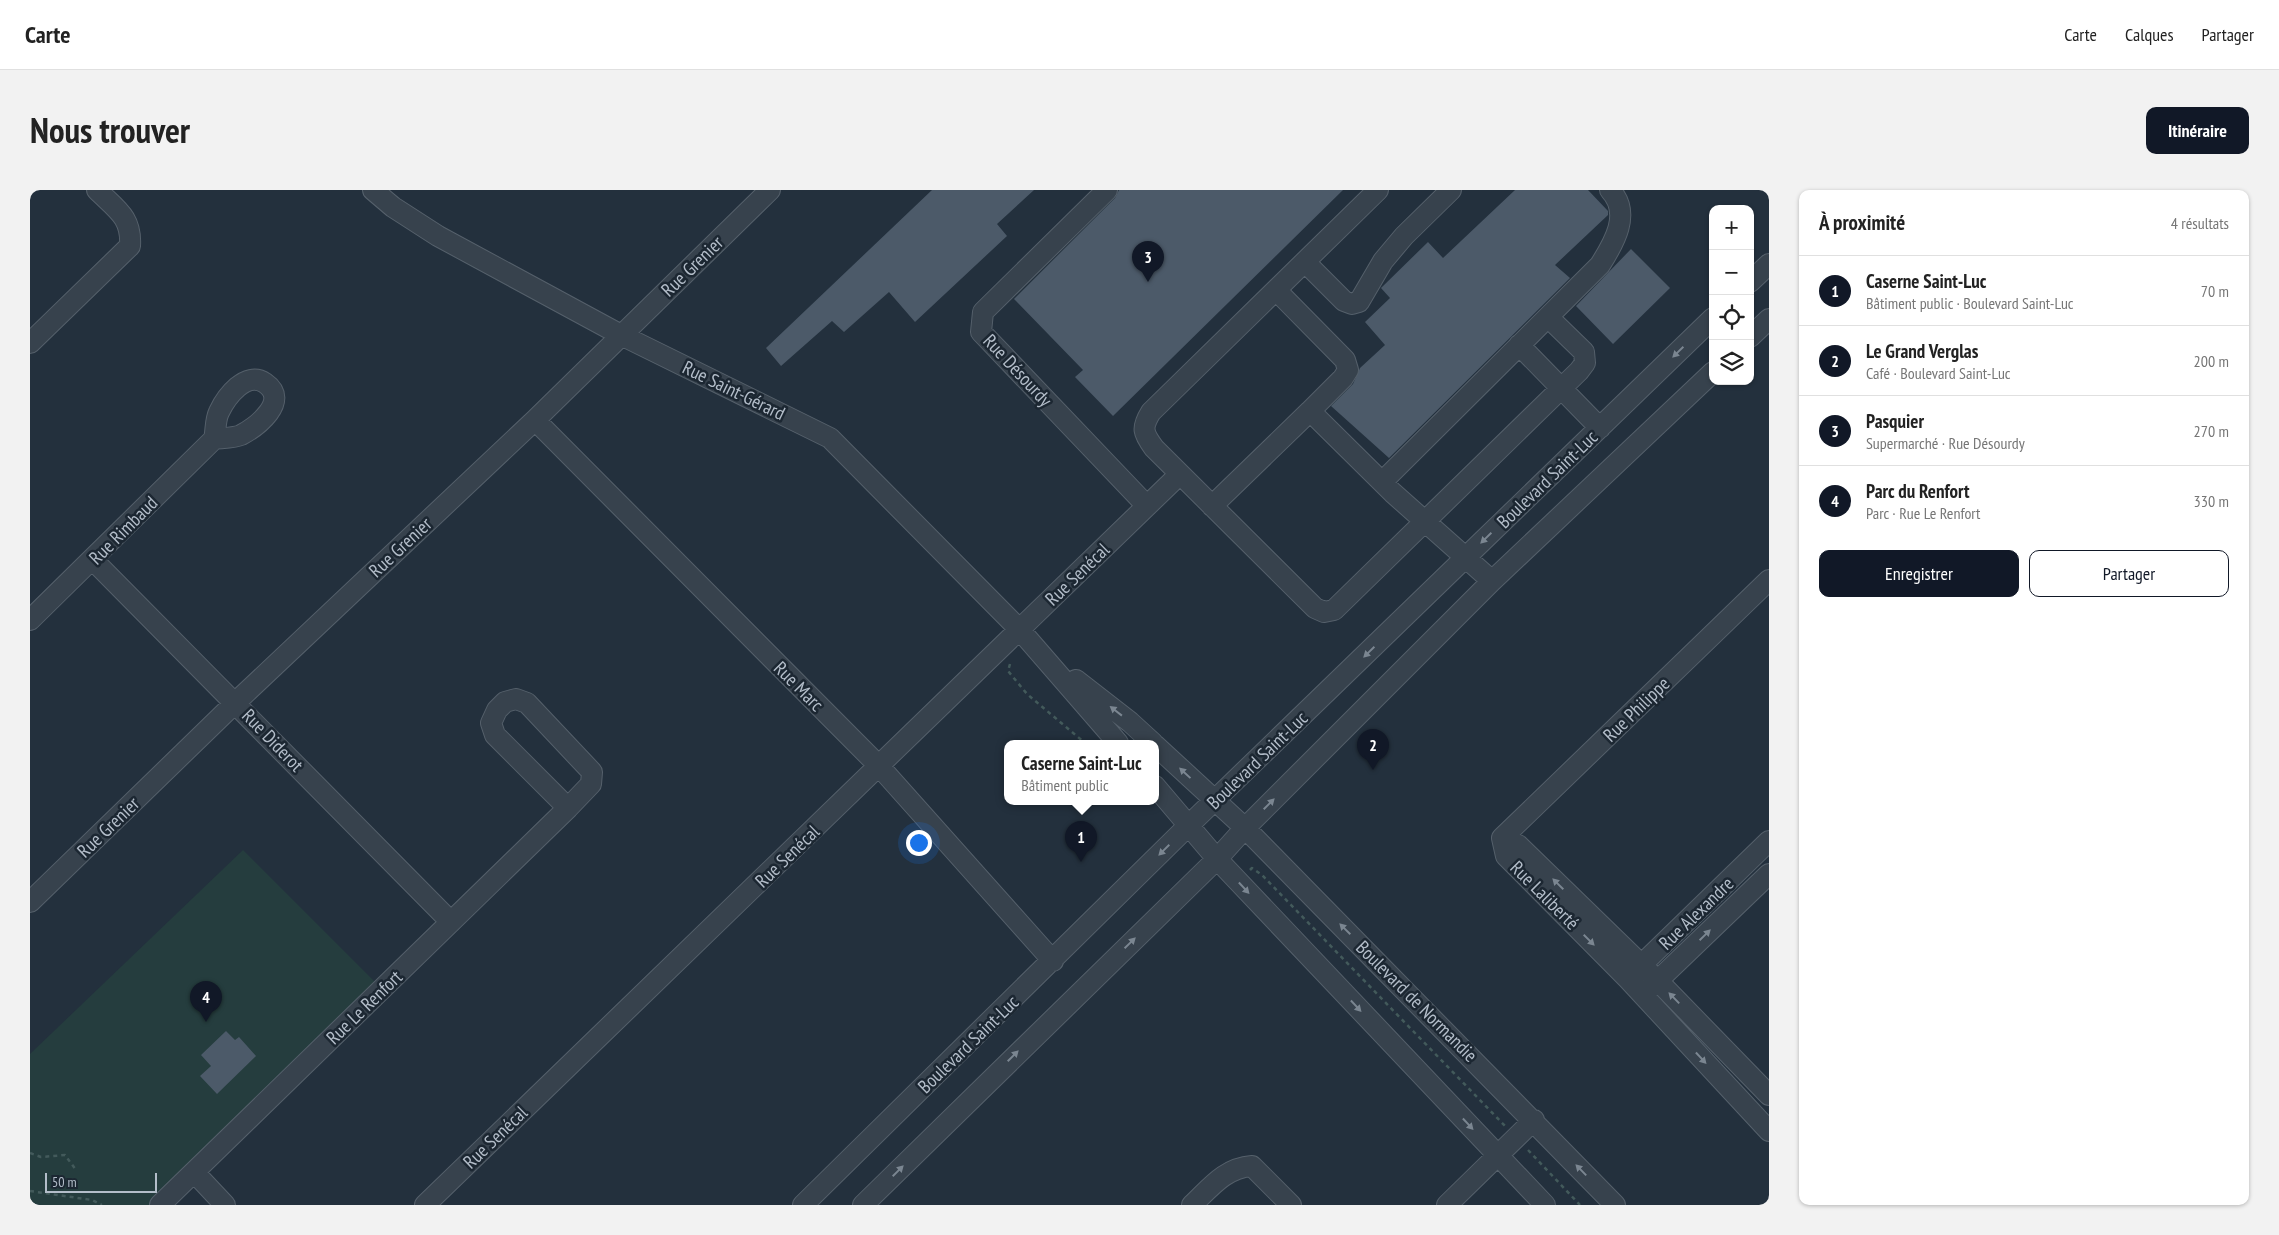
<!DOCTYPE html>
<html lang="fr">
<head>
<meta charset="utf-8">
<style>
	:root { --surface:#fff; --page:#f2f2f2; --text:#222; --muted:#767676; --line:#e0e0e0; --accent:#111827 }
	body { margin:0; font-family:"PT Sans Narrow",sans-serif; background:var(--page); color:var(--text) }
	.controls { position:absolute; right:15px; top:15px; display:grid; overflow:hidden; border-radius:10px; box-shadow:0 1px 4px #0004 }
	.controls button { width:45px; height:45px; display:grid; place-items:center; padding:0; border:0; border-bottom:1px solid var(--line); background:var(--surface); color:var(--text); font:25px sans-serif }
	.scale { position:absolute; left:15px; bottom:12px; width:112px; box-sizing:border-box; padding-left:5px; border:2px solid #b3bdc9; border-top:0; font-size:14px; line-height:18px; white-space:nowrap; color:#b3bdc9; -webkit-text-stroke:4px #1c2732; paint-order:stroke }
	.you { position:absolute; left:888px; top:652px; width:18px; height:18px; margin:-12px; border:4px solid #fff; border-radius:50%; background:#1a73e8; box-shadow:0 0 0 8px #1a73e833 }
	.badge { display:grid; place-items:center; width:32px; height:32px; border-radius:50%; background:var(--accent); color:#fff; font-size:16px; font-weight:700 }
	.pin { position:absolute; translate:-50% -41px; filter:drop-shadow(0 1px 2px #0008) }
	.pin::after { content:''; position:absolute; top:26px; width:18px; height:15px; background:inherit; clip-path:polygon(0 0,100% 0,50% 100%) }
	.popup { position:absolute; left:974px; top:550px; width:155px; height:65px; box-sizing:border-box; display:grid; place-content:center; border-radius:10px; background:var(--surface); filter:drop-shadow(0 1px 4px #0005); font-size:16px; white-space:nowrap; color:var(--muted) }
	.popup b { font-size:19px; color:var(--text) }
	.popup::after { content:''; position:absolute; left:50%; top:100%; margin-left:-10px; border:10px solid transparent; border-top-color:var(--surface) }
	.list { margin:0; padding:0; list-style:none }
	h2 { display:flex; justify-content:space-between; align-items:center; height:65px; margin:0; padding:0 20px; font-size:21px }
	h2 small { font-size:16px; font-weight:400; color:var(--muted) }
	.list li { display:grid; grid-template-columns:32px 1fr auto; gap:15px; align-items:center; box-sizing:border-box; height:70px; padding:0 20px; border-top:1px solid var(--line) }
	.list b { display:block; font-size:19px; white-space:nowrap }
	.list p { margin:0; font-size:16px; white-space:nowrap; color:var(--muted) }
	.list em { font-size:16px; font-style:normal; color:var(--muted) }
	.actions { display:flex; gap:10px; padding:15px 20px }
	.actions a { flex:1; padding:11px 0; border:1px solid var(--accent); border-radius:10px; text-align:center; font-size:18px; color:var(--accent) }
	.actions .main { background:var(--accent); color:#fff }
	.icon { flex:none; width:28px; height:28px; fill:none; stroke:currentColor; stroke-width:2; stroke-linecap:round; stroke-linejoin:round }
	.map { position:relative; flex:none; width:1739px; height:1015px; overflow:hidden; border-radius:10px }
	header { display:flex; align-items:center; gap:30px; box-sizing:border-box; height:70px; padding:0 25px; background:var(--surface); border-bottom:1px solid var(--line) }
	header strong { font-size:24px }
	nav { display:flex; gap:28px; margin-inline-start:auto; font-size:18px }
	.intro { display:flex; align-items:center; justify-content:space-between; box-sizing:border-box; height:120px; padding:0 30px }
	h1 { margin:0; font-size:35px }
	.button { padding:12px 22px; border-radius:10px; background:var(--accent); color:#fff; font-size:18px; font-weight:700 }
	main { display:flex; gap:30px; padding:0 30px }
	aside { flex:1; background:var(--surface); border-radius:10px; box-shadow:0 1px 4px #0004 }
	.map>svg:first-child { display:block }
</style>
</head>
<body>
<header>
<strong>Carte</strong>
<nav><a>Carte</a><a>Calques</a><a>Partager</a></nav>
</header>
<div class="intro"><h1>Nous trouver</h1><a class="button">Itinéraire</a></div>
<main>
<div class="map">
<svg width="1739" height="1015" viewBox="0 0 1739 1015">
	<rect width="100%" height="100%" fill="#23303d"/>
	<path fill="#253d3e" d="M213,660L353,800L126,1015H0V864Z"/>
	<path fill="#4c5a69" d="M902,0H1004L967,34L977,46L885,132L859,102L814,142L802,131L751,176L736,158Z
		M1089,0H1313L1083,226L1045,187L1053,180L984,109L1085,8Z
		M1485,0H1558L1578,21V25L1525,75L1540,88L1359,268L1301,216L1323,194L1330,178L1355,155L1335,132L1360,108L1351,98L1398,52L1413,68Z
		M1601,59L1640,98L1583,154L1546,116Z
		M196,841L205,850L209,847L226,866L187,904L170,886L181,876L171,865Z"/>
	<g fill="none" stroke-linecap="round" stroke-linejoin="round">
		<g stroke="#55606b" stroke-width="22">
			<path id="minor" d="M343,0L363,17L408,46L591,145L800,248L990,440L1088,553
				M1077,0L953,122L951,142L1117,316
				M1348,0L1121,222C1111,238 1113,243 1124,258L1285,418L1294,422L1304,420L1549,181L1555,173L1554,162L1518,127
				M1275,72L1314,111L1322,114L1329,112L1353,71L1374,46L1421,0
				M1720,92L1739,74
				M1246,100L1315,170L1318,180L1313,188L1280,221
				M1720,147L1739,129
				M0,153L100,56C102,27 86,19 67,0
				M1489,155L1570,238
				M505,230L849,576L1023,771
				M1352,292L1570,75C1584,53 1602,23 1580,0
				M1182,316L1280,221L1363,303L1462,391
				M63,370L421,732
				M0,430L184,249C186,241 185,230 189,222C196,207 216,180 235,193C261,211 226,237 211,245C204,248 192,248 184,249
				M1046,490L1100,532L1123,553
				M1125,555L1215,638L1585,1015
				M1125,596L1187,669L1515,1015
				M1472,648L1739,390
				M0,712L206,512L505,230L740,0
				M1601,785L1739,651
				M1618,800L1739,684
				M1739,905L1628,791L1488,655L1472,648L1476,666L1598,789L1739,941
				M164,982L195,1015
				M130,1015L538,618L561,594L562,582L497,513L486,509L475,512L467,520L461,533L465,545L538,618
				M395,1015L1150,284
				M773,1015L1159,635L1683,128
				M833,1015L1187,669L1215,638L1462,391L1683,182
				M1162,1015C1181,997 1195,978 1222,976L1261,1015
				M1417,1015L1504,930"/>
		</g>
		<path stroke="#435a5b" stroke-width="2.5" stroke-dasharray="4 4" stroke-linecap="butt" d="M980,474L978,481L997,504L1055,553
			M1220,680L1222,678L1232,685L1475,936
			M1498,960L1550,1015
			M0,963L11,967L35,965L46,980
			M0,1001L62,1010L72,1015"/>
		<use href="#minor" stroke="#37424d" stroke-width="20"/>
	</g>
	<defs><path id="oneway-solid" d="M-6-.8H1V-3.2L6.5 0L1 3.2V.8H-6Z" transform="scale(1.25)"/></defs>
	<g fill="#7b8691">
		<use href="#oneway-solid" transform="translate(1648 162) rotate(136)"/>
		<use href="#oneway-solid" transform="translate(1456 348) rotate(136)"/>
		<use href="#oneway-solid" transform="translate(1339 462) rotate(136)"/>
		<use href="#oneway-solid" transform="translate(1086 521) rotate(-142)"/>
		<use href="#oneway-solid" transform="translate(1155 583) rotate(-137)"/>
		<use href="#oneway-solid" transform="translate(1239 614) rotate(-45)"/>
		<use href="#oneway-solid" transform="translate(1134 660) rotate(135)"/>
		<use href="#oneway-solid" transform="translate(1528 694) rotate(-135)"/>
		<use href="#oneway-solid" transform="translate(1214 698) rotate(47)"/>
		<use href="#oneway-solid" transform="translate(1315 739) rotate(-135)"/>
		<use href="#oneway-solid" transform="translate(1675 745) rotate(-44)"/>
		<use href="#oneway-solid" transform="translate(1559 750) rotate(45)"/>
		<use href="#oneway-solid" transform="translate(1100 753) rotate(-44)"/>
		<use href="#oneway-solid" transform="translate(1644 808) rotate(-134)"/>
		<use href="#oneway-solid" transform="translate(1326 816) rotate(47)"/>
		<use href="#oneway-solid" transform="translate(983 866) rotate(-45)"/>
		<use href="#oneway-solid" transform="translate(1671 868) rotate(47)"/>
		<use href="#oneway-solid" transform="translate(1438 934) rotate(47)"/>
		<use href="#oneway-solid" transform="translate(1551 980) rotate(-134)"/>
		<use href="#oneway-solid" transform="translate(868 981) rotate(-45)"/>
	</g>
	<g text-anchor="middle" stroke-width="5" stroke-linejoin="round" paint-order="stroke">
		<g font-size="19" fill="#b3bdc9" stroke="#1c2732">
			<text transform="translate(662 76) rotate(-44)" y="7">Rue Grenier</text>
			<text transform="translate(988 180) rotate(47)" y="7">Rue Désourdy</text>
			<text transform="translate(704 200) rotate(26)" y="7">Rue Saint-Gérard</text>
			<text transform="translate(1517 289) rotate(-44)" y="7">Boulevard Saint-Luc</text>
			<text transform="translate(93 340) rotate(-45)" y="7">Rue Rimbaud</text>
			<text transform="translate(370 357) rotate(-43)" y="7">Rue Grenier</text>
			<text transform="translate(1047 384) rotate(-44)" y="7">Rue Senécal</text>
			<text transform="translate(769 496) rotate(45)" y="7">Rue Marc</text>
			<text transform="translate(1606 519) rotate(-44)" y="7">Rue Philippe</text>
			<text transform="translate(243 550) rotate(46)" y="7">Rue Diderot</text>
			<text transform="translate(1227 570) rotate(-44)" y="7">Boulevard Saint-Luc</text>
			<text transform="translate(78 637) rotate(-44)" y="7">Rue Grenier</text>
			<text transform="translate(757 666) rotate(-44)" y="7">Rue Senécal</text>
			<text transform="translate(1515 705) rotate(45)" y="7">Rue Laliberté</text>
			<text transform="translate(1666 723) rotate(-44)" y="7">Rue Alexandre</text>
			<text transform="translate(1387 811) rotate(45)" y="7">Boulevard de Normandie</text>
			<text transform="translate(334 817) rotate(-44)" y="7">Rue Le Renfort</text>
			<text transform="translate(938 854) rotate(-44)" y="7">Boulevard Saint-Luc</text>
			<text transform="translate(465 947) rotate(-44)" y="7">Rue Senécal</text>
		</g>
	</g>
</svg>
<div class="controls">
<button>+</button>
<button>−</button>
<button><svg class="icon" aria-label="locate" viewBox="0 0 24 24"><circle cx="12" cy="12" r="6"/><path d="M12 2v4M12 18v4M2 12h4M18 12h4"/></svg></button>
<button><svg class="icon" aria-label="layers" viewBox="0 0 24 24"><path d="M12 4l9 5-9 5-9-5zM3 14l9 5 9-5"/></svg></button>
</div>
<div class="scale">50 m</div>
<div class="you"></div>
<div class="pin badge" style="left:1051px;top:672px">1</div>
<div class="popup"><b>Caserne Saint-Luc</b>Bâtiment public</div>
<div class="pin badge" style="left:1343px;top:580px">2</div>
<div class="pin badge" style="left:1118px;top:92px">3</div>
<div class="pin badge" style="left:176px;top:832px">4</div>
</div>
<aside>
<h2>À proximité<small>4 résultats</small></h2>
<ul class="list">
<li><span class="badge">1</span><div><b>Caserne Saint-Luc</b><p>Bâtiment public · Boulevard Saint-Luc</p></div><em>70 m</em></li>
<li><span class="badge">2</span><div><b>Le Grand Verglas</b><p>Café · Boulevard Saint-Luc</p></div><em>200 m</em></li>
<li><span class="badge">3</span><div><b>Pasquier</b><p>Supermarché · Rue Désourdy</p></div><em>270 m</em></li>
<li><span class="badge">4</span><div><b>Parc du Renfort</b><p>Parc · Rue Le Renfort</p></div><em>330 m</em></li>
</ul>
<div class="actions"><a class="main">Enregistrer</a><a>Partager</a></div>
</aside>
</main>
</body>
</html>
